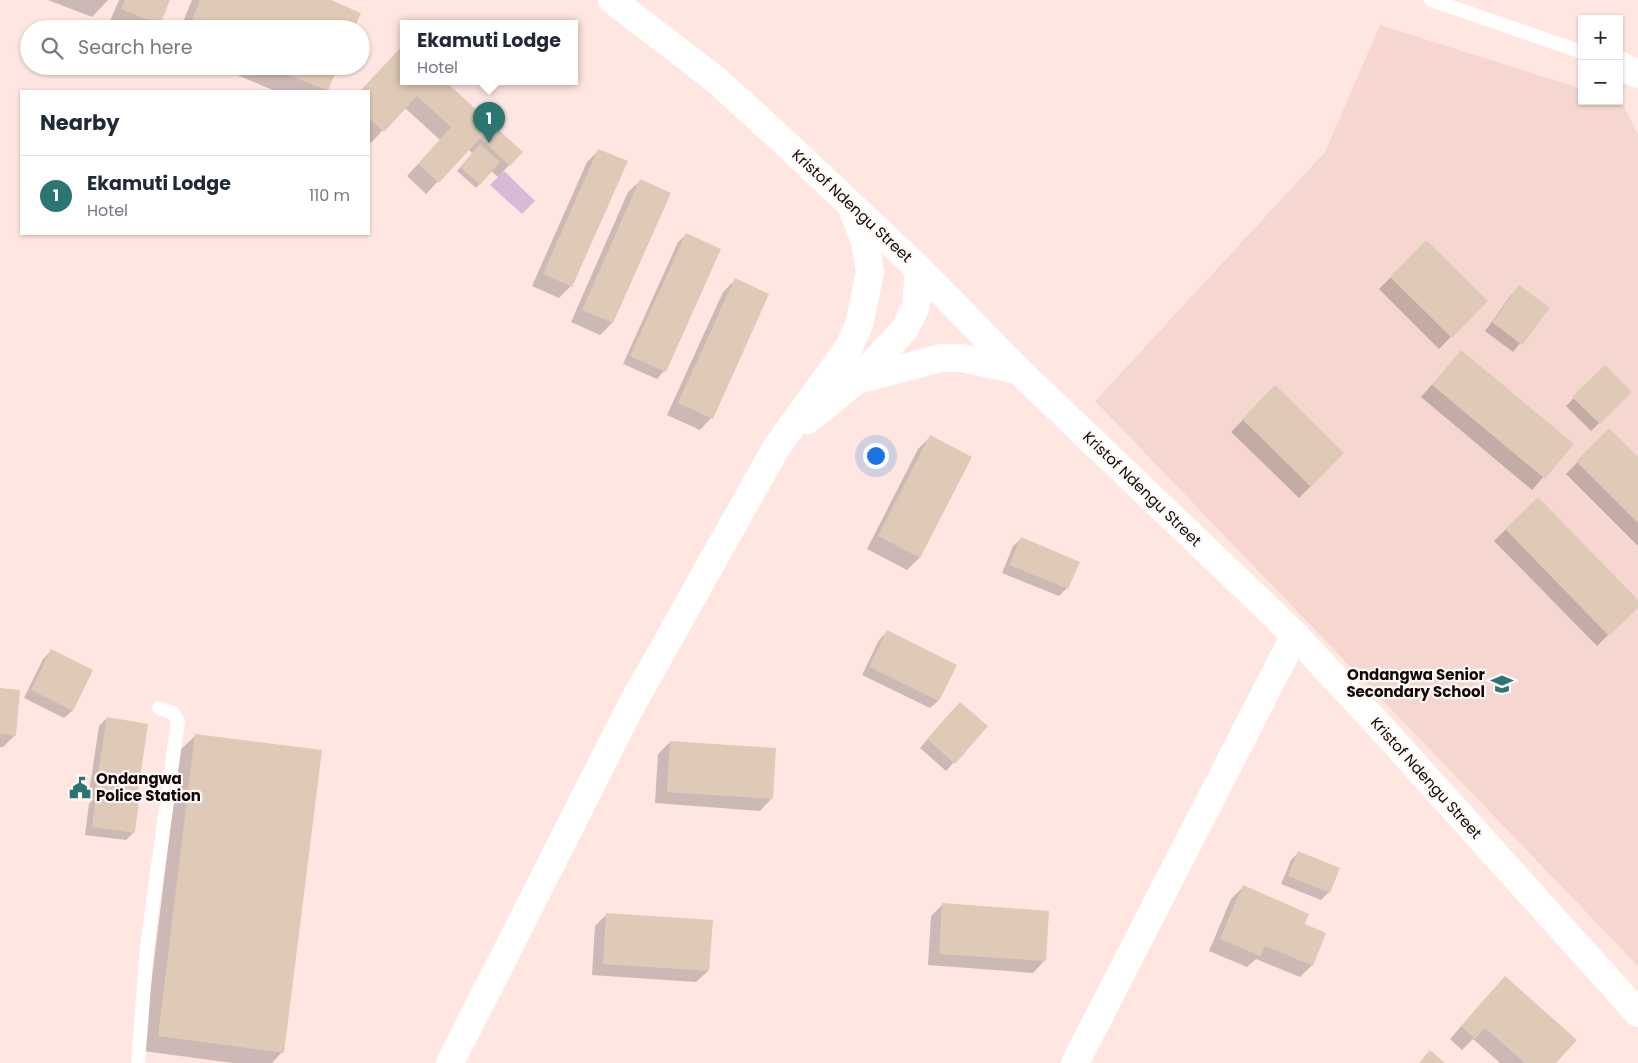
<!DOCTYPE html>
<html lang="en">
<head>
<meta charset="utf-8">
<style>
	:root { --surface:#fff; --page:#f2f2f3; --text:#1f2937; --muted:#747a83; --line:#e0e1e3; --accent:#2b7573 }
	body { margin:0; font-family:Poppins,sans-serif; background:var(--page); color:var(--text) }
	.controls { position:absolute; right:15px; top:15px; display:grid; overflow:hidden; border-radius:0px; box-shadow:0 1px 4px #0004 }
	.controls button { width:45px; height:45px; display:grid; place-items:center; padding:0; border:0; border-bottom:1px solid var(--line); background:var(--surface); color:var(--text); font:25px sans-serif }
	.you { position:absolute; left:875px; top:455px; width:18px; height:18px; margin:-12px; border:4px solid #fff; border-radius:50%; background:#1a73e8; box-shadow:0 0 0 8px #1a73e833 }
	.badge { display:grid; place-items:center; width:32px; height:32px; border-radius:50%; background:var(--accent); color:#fff; font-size:16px; font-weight:700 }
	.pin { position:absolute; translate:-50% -41px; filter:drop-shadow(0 1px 2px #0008) }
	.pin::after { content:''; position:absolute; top:26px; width:18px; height:15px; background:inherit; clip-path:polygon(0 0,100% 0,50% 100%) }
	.popup { position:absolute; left:400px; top:20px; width:178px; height:65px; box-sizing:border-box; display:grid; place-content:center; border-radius:0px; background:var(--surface); filter:drop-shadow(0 1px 4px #0005); font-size:16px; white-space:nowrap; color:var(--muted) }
	.popup b { font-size:19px; color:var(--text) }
	.popup::after { content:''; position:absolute; left:50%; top:100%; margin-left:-10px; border:10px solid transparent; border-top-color:var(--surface) }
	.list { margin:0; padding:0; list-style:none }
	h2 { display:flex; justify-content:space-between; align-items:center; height:65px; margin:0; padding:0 20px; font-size:21px }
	h2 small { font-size:16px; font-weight:400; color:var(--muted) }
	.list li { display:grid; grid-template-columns:32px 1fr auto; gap:15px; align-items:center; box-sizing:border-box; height:80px; padding:0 20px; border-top:1px solid var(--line) }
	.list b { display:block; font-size:19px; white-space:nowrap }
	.list p { margin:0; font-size:16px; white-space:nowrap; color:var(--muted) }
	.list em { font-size:16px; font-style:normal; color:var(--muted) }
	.icon { flex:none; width:28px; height:28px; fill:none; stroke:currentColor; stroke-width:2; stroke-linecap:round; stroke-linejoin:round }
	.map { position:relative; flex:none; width:1638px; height:1063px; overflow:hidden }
	.search { position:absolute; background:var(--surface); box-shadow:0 1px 4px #0004; left:20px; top:20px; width:350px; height:55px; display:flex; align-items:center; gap:12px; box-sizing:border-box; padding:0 18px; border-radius:28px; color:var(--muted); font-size:19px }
	.panel { position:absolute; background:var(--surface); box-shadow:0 1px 4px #0004; left:20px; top:90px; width:350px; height:145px; border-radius:0px }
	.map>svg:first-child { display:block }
</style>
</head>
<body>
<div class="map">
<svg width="1638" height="1063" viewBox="0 0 1638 1063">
	<rect width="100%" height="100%" fill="#ffe6e1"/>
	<path fill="#f5d7d0" d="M1380,25L1582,89V101H1621L1638,134V966L1095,401L1325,152Z"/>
	<path fill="#d9b9d8" d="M504,171L535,201L522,214L490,185Z"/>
	<path fill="#0003" d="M48,0H108L92,17Z
		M119,0H169L159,24L154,29H130L110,21Z
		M192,0H328L352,29H180Z
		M404,45V82H444L521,152L498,177L491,171L476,188L457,171L473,154L468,149L426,194L407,176L440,140L404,107L371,143L369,141V91H361Z
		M216,66H337L326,91H275Z
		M599,150L571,286L559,298L532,286L587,162Z
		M640,181L669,193L612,323L600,335L571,322L628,192Z
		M686,235L664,371L657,379L623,364L678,242Z
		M1426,242L1486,301L1439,349L1379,289Z
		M735,280L711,418L700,430L667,415L723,292Z
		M1519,287L1548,308L1513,352L1485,331L1511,295Z
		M1461,352L1572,444L1532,490L1421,397Z
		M1605,367L1630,392L1591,431L1566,406Z
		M1275,387L1343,453L1299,498L1231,432Z
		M1609,430L1638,459V546L1566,474Z
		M930,437L970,458L919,558L907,570L867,549L918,449Z
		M1537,499L1638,602V606L1597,646L1494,541Z
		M1021,539L1067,588L1059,596L1002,573L1013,546Z
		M887,632L955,665L938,701L930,708L862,675L879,640Z
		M51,651L92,671L72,711L64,718L24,698L43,659Z
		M0,690L15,735L3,747H0Z
		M952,711L986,726L946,771L920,748Z
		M107,718L136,797L132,801L134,832L126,840L85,835L89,804L93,799H88L99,726Z
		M196,735L282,1052L272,1063H233L143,1051L180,750Z
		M670,742L771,799L760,811L655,803L658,754Z
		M1299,852L1329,892L1321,900L1281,884L1291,860Z
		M1243,887L1312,965L1300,977L1256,959L1247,967L1209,951L1231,899Z
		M943,904L1044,961L1033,973L928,965L931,916Z
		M607,914L708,971L696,982L592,975L595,926Z
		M1493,990L1554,1063H1500L1473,1039L1462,1050L1450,1039Z"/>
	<path fill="#dfcab7" d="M125,0H170L160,25L121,9Z
		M200,0H331L361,13L354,29H188Z
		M404,44V82H446L523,152L510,166L480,138L439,183L418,164L451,127L417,96L384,132L369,118V91H360Z
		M267,66H338L328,91Z
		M480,144L500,162L480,185L460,167Z
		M598,149L628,161L572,287L543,274Z
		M640,179L671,193L613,323L582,310Z
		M686,233L721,249L666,372L630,356Z
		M1426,240L1488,301L1452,338L1390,277Z
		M735,278L769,294L713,419L678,403Z
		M1519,285L1550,308L1522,345L1492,322Z
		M1461,350L1574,444L1545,479L1432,385Z
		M1605,365L1632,392L1600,424L1572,397Z
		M1275,385L1344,453L1311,487L1242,419Z
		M1609,428L1638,457V523L1576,461Z
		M930,435L972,457L920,558L878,536Z
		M1538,497L1638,600V608L1609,636L1505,529Z
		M1021,537L1080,562L1068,589L1009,565Z
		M887,630L957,665L939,701L869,667Z
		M51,649L93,670L73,711L31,690Z
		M0,688L20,690L16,736L0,734Z
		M960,702L988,726L955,764L927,739Z
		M107,717L148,724L137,798L95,791Z
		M195,734L322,750L284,1053L158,1036Z
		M670,741L776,748L773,799L667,792Z
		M96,795L139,800L135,833L92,827Z
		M1298,851L1340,868L1330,893L1288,876Z
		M1243,885L1309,914L1305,924L1326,933L1313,966L1265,946L1260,956L1220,939Z
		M942,903L1049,911L1046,961L939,954Z
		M606,913L713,920L709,971L603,964Z
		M1505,976L1577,1040L1556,1063H1525L1485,1028L1475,1039L1461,1026Z
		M1430,1050L1445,1063H1419Z"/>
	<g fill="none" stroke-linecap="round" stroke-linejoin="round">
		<path stroke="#fff" stroke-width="14" d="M1431,0L1582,52
			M138,1063L147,946L178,721L173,713L159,708"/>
		<path stroke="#fff" stroke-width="28" d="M612,0L715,79L780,138L919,269L1018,370L1295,635L1385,732L1638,1013
			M1619,65L1638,74
			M857,380L941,358H962L1018,370
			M808,420L857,380L905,329L916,306L919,269
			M450,1063L630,708L776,448L849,347L859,325L870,272L865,241L853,211
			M1075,1063L1295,635"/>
	</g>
	<defs>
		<g id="school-bare" transform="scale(1.725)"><path d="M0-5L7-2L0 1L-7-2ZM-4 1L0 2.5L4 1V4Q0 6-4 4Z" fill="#2b7573" stroke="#fef8f7" stroke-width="2.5" paint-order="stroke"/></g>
		<g id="civic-bare" transform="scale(1.725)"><path d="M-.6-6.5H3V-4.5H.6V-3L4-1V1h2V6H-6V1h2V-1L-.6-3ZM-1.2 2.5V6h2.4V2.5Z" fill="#2b7573" stroke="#fef8f7" stroke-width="2.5" paint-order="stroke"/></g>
	</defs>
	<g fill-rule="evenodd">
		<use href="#school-bare" x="1502" y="684"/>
		<use href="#civic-bare" x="80" y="788"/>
	</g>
	<g text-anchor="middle" stroke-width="4.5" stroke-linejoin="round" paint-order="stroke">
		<g font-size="15" fill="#130a08" stroke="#fef8f7">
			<text transform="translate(852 206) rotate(43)" y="5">Kristof Ndengu Street</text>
			<text transform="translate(1142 489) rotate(44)" y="5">Kristof Ndengu Street</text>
			<text transform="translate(1426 778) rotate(48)" y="5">Kristof Ndengu Street</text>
		</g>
		<g font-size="15" font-weight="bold" fill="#130a08" stroke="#fef8f7" text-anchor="end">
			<text x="1485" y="680">Ondangwa Senior<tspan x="1485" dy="17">Secondary School</tspan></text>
			<text x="96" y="784" text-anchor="start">Ondangwa<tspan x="96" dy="17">Police Station</tspan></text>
		</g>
	</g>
</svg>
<div class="controls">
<button>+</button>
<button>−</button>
</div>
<div class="you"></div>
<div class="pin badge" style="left:489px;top:143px">1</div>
<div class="popup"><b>Ekamuti Lodge</b>Hotel</div>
<div class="search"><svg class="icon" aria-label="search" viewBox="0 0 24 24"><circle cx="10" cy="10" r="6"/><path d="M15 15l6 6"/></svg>Search here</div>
<section class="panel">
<h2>Nearby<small></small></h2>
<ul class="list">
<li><span class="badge">1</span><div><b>Ekamuti Lodge</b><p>Hotel</p></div><em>110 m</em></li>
</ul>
</section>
</div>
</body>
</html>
